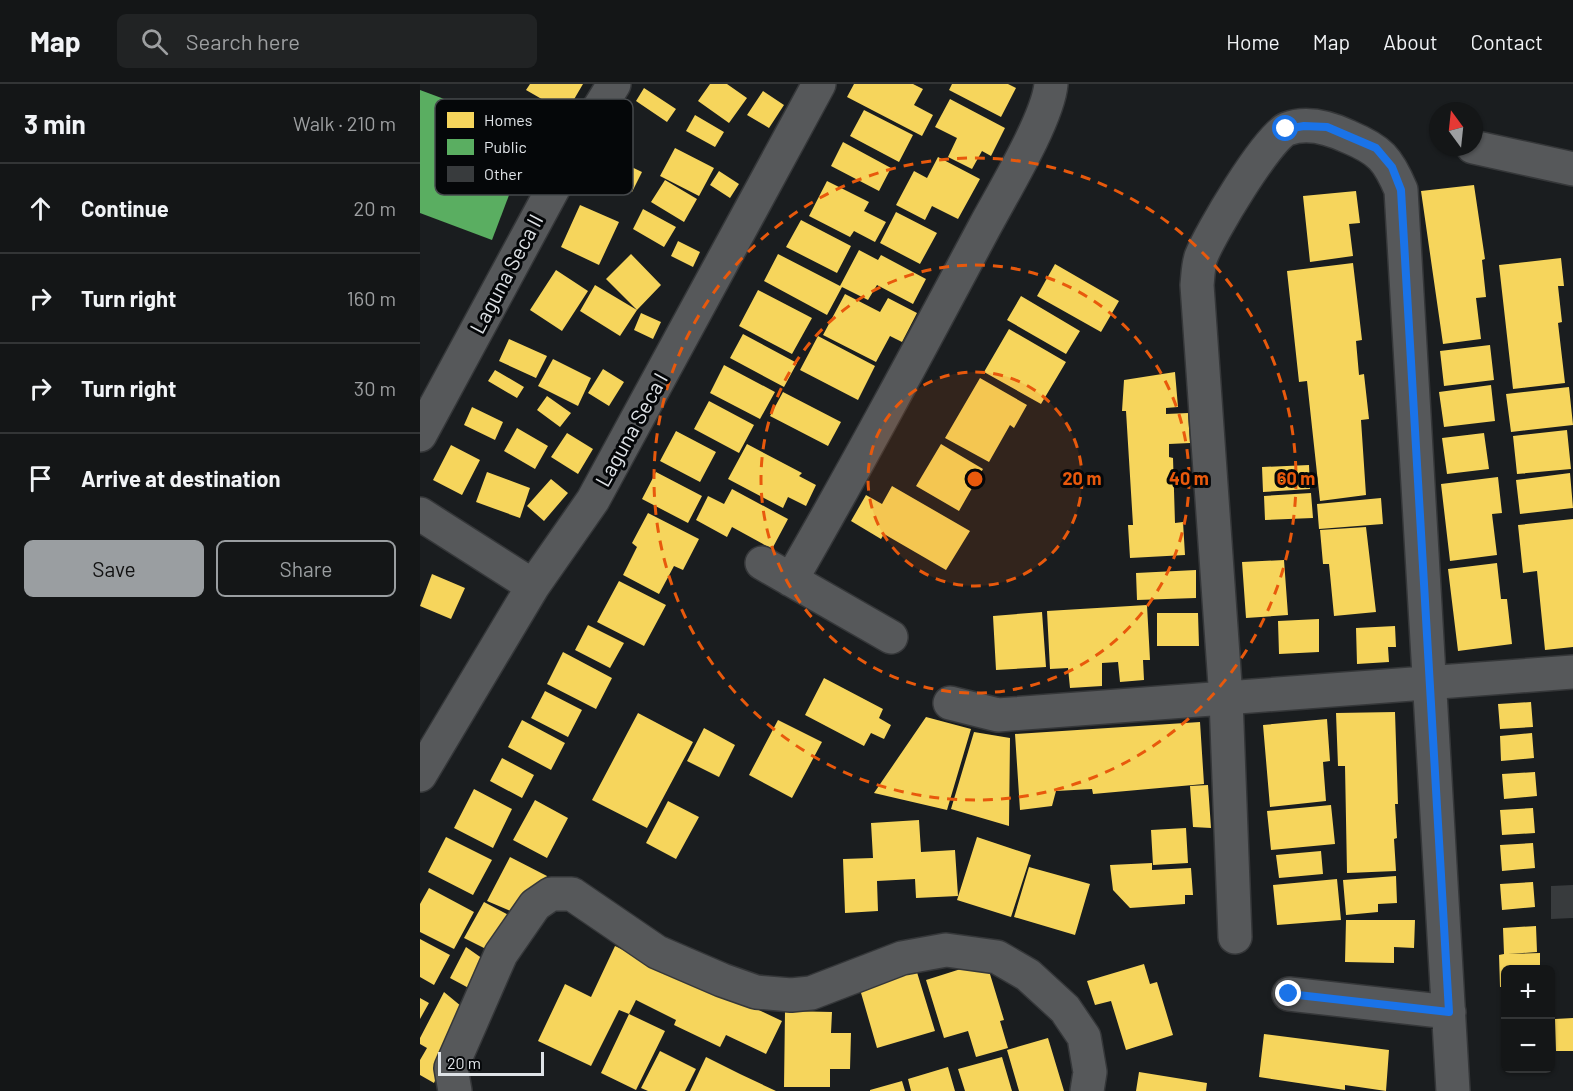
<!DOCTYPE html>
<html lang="en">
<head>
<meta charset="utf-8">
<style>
	:root { --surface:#141617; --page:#212324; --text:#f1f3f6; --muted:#9d9fa1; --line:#333536; --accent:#9a9ea1 }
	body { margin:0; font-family:Barlow,sans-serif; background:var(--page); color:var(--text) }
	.controls { position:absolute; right:18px; bottom:18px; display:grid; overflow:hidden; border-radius:9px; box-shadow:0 2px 4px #0004 }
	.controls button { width:54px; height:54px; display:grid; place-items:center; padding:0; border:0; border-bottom:2px solid var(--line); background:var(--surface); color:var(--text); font:30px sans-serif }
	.compass { position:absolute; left:1009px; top:18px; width:54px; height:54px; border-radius:50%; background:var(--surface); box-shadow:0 2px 4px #0004; rotate:345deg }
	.scale { position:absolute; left:18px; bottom:15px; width:106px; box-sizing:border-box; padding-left:6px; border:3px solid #dfe3e7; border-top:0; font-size:16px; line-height:21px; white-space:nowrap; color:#dfe3e7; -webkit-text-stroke:4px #050709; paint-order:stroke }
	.stop { position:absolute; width:18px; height:18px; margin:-14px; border:4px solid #1a73e8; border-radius:50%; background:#fff }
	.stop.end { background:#1a73e8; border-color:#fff; box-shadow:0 2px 6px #0008 }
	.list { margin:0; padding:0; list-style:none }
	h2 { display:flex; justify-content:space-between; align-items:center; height:78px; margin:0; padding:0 24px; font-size:26px }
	h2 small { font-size:20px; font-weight:400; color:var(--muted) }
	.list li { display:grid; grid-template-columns:39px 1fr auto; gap:18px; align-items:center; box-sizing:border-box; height:90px; padding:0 24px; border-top:2px solid var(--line) }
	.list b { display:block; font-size:22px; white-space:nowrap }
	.list em { font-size:20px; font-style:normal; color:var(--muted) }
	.actions { display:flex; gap:12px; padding:18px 24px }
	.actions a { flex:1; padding:14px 0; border:2px solid var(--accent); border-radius:9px; text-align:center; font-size:21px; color:var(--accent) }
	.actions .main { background:var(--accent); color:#111 }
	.icon { flex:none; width:33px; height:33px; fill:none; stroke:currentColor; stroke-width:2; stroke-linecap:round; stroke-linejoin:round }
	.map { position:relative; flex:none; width:1153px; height:1007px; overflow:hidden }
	header { display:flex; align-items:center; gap:36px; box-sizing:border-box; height:84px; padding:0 30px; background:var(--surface); border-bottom:2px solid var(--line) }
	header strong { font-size:28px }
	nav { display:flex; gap:33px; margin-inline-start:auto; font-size:21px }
	.search { width:420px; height:54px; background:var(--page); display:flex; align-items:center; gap:15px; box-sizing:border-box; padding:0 21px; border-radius:9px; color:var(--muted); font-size:22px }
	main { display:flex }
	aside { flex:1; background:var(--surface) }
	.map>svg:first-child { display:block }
</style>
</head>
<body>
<header>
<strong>Map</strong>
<div class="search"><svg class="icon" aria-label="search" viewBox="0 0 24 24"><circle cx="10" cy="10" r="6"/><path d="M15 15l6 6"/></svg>Search here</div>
<nav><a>Home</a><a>Map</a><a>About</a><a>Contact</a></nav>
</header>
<main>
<aside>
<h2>3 min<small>Walk · 210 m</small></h2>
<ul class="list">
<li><svg class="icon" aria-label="ahead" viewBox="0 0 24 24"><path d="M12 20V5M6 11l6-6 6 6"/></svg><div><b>Continue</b></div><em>20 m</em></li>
<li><svg class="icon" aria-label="right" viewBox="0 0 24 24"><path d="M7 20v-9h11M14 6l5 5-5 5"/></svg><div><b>Turn right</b></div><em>160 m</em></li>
<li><svg class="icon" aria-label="right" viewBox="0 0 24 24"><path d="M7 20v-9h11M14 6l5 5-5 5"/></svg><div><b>Turn right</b></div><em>30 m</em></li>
<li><svg class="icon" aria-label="arrive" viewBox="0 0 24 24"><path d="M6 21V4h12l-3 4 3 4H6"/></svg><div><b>Arrive at destination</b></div></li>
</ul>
<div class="actions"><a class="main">Save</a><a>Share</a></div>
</aside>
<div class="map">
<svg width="1153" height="1007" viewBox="0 0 1153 1007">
	<rect width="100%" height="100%" fill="#1a1d1f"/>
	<path fill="#f6d55c" d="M110,0H163L146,29L106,6Z
		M290,0H307L327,14L309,39L278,17Z
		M434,0H493L503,5L494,21L513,31L502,52L427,13Z
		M532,0H588L596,4L581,33L529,6Z
		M224,4L256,25L247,38L216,17Z
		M343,7L364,21L349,44L327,31Z
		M530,15L585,44L571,72L562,67L552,85L528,73L537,54L515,43Z
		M444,26L493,51L479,78L430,52Z
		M275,31L304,48L295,63L266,47Z
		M423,58L471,84L459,107L411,82Z
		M255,64L294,84L279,112L240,92Z
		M518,73L560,95L538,135L512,122L505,136L476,121L494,87L507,94Z
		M197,76L222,88L212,108L187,97Z
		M299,87L319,100L310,114L290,101Z
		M245,96L277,115L264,138L231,118Z
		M407,97L449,118L444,127L466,138L455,158L434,147L430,153L389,132Z
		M1054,101L1065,175L1062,176L1066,213L1056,214L1061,255L1023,260L1001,107Z
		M936,107L940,139L929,140L933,172L890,178L883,112Z
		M160,121L199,138L179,181L141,163Z
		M223,125L256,143L244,163L213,145Z
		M476,128L517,149L500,180L460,159Z
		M381,136L431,162L417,189L366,163Z
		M258,157L280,168L273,183L251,172Z
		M439,166L458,176L461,171L506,195L493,220L457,201L448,216L420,202Z
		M211,170L241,201L217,226L200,252L160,227L175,201L217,226L186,195Z
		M358,170L422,203L407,231L344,197Z
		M1141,174L1144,202H1138L1142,238L1138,239L1145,299L1093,305L1079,181Z
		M933,179L942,256L936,257L939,291L944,290L949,335L941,336L946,411L900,417L887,297L879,298L867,187Z
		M635,180L699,217L681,248L617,212Z
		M136,186L168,207L142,247L110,226Z
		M338,206L392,234L372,270L319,242Z
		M425,210L460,228L468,214L497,229L482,258L470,252L456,278L403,251Z
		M601,212L660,247L646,270L587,236Z
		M221,229L241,238L233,255L214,246Z
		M589,245L646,278L621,320L564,288Z
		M323,250L377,279L364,303L310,274Z
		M398,252L455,282L438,316L380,286Z
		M89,255L127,272L116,294L79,277Z
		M1070,261L1074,296L1024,302L1020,267Z
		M133,275L171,294L158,322L118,302Z
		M304,281L355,308L340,335L290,309Z
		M183,285L204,298L189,322L168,309Z
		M75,286L104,303L97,314L68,297Z
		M755,288L758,323L746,324V330L768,329L770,359L749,360V373L753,374L755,439L763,438L765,471L710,474L708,441H713L706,327H702L704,296Z
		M560,294L607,321L594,344L590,341L569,378L525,354Z
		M1071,301L1075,337L1024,343L1019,308Z
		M1149,303L1153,341L1091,348L1086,310Z
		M363,308L421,338L408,362L350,332Z
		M127,312L151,329L140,343L117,326Z
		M289,317L334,341L319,369L274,345Z
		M52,323L83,338L75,356L44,341Z
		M97,344L128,362L115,385L84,367Z
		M1147,346L1151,385L1097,390L1093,352Z
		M256,347L296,368L280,398L240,377Z
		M147,349L173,365L158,390L131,373Z
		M1064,349L1069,385L1027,390L1022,354Z
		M327,360L382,389L379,392L396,401L386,422L368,413L363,424L308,395Z
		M521,360L563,385L539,427L496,402Z
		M31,361L60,376L42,411L13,396Z
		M889,381L890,405L843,408L842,383Z
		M67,388L110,404L100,434L56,418Z
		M236,388L282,412L268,439L222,415Z
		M1150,389L1153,424L1100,430L1096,396Z
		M1078,393L1082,429L1072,430L1077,471L1030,477L1021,400Z
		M131,395L148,409L124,437L107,422Z
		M472,402L550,447L526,486L464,450L461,455L431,437L446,411L462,420Z
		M312,405L368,435L352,465L312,443L307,453L276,436L288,412L304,420Z
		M891,409L893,434L845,436L844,412Z
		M961,414L963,440L899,445L897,420Z
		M228,429L279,455L263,486L254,482L239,510L203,491L217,463L212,459Z
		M1153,435V563L1125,566L1117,487L1103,489L1098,441Z
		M946,443L956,528L914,532L909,480H903L900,446Z
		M864,476L868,531L826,534L822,478Z
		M1077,479L1081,515H1087L1092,560L1038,567L1028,485Z
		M776,486V514L717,516L716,489Z
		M12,490L45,504L31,535L0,522Z
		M199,497L246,521L224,562L177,538Z
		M727,521L730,576H723L724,596L700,598L698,578L682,579V602L650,604L648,584L630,585L627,527Z
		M622,528L626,583L576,586L573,532Z
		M737,529H778L779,562H737Z
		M899,535V568L859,570L858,537Z
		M168,541L204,559L190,584L155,566Z
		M975,542L976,563H968L969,578L937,580L936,544Z
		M143,568L192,594L176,625L127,600Z
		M404,594L463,625L459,634L471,641L464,655L451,649L444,662L385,631Z
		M125,607L162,626L148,653L111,634Z
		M1111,618L1113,643L1080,645L1078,620Z
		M975,628L978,720H975L977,754L974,755L976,787L927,789L925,682H918L916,629Z
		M218,629L273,658L227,744L172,716Z
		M506,633L551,645L527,726L454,709Z
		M907,635L910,677L903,678L906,717L850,723L843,641Z
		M102,636L145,659L131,686L88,663Z
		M358,636L402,658L372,714L329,691Z
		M780,638L784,700L673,710L672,705L636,707L632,722L600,726L595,650Z
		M284,644L315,661L299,693L267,677Z
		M554,648L590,654L589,742L531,725Z
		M1112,649L1114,674L1081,677L1080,652Z
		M82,674L114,691L102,714L70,697Z
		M1115,688L1117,712L1084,715L1082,690Z
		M788,701L791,744L773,743L770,702Z
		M54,705L92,725L73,764L34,744Z
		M115,716L148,734L127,774L93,756Z
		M248,717L279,733L256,775L226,759Z
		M911,721L915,760L851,766L847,727Z
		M1113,724L1115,749L1082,751L1080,726Z
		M499,736L501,768L535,766L538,812L496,814L495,795L457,797L458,827L425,829L423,775L453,774L451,739Z
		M766,744L768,779L733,781L731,746Z
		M26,753L72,776L53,811L8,788Z
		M557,753L611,771L591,833L537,816Z
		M1113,759L1115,784L1082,787L1080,761Z
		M901,767L903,790L859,794L856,771Z
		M90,773L127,792L102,832L67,817Z
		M732,779V786L771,784L773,811H765V820L710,824L693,806L690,781Z
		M609,783L670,800L655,851L594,833Z
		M976,792L977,819L958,820V828L926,831L923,796Z
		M917,795L921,836L857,841L853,801Z
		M1113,798L1115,823L1082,826L1080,800Z
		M9,804L54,828L34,865L0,848V820Z
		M64,818L100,837L76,870L44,854Z
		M926,836H995L994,864L974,863V879L925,878Z
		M1116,842L1117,868L1088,870L1120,869V885H1086V903H1080L1079,871L1084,870L1083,844Z
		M0,855L30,871L14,901L0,893Z
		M195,862L232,880L234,876L362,937L346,970L306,951L300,963L254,941L256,936L216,916L209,930L199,926L171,982L118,957L145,900L171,913Z
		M46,863L73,882L58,909L30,894Z
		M566,877L584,936L580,937L588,964L556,973L548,947L524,954L506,896Z
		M724,880L730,900L737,898L753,951L706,966L691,917L675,921L667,897Z
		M496,885L515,947L457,964L439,902Z
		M1081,907H1086V940H1081Z
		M24,908L47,927L14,999L0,991V976L7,964L0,960V954Z
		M0,914L9,919L0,935Z
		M365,927L412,928L411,949H431L430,985H410V1003H364Z
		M209,930L245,947L216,1006L181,989Z
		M1153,934V967H1136L1135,935Z
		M844,950L969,966L966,1007L925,1001V1006L839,993Z
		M628,954L644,1007H599L587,966Z
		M240,967L276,985L265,1007H228L221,1004Z
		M286,973L320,990L356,1007H270Z
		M582,973L592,1007H545L538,985Z
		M528,983L535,1007H491L488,995Z
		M719,988L787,999L786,1007H716Z
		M482,997L485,1007H450V1006Z"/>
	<path fill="#5aae61" d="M0,6L113,48L72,156L0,129Z"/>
	<path fill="#383b3d" d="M1153,801V834L1131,835V802Z"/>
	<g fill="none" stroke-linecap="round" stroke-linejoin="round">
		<g stroke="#353739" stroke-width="36">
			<path id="minor" d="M1053,63L1153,85
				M0,351L160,55L194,0
				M0,430L113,502
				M342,479L471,553
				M371,496C438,380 501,262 564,144C582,110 628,35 631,0
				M530,619L578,631L1153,588
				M0,691L113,502L173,416L399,0
				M815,853L806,615L777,201C778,192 778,182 781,173C789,151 848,52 867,45C888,37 910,44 929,53C960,66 968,75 981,106L1033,1007
				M869,910L1029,928
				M35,1007L31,984L81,870L115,821L131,810H152L237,868L302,896L336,908L371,911L391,909L482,874L526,866L577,873L608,891L645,925L664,953L670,988L667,1007"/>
		</g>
		<use href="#minor" stroke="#56585a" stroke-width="33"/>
	</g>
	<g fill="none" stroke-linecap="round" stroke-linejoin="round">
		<path stroke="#1a73e8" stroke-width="8" d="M866,45L884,42L907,43L956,64L972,83L981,106L1029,928L869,910"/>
	</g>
	<circle cx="555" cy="395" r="107" fill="#e8590c" fill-opacity=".12"/>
	<g fill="none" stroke="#e8590c" stroke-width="3" stroke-dasharray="10 8">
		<circle cx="555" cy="395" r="107"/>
		<circle cx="555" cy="395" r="214"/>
		<circle cx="555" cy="395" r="321"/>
	</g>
	<g text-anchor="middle" stroke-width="6" stroke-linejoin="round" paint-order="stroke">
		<g font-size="21" fill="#dfe3e7" stroke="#050709">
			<text transform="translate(87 190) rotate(-62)" y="7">Laguna Seca II</text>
			<text transform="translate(212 346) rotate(-61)" y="7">Laguna Seca I</text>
		</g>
	</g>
	<rect x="15" y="15" width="198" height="96" rx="9" fill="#050709" stroke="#46494c" stroke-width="1.5"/>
	<rect x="27" y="28" width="27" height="16" fill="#f6d55c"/>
	<rect x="27" y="55" width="27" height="16" fill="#5aae61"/>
	<rect x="27" y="82" width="27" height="16" fill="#383b3d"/>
	<g font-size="16" fill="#dfe3e7">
		<text x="64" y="42">Homes</text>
		<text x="64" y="69">Public</text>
		<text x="64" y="96">Other</text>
	</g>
	<circle cx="555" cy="395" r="9" fill="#e8590c" stroke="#050709" stroke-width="3"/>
	<g font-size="18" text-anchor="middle" font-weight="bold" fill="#e8590c" stroke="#050709" stroke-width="6" stroke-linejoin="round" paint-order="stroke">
		<text x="662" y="401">20 m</text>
		<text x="769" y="401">40 m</text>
		<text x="876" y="401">60 m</text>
	</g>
</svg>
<div class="controls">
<button>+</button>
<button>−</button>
</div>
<svg class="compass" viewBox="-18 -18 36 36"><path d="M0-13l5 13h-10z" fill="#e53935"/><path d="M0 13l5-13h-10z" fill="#9d9fa1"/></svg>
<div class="scale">20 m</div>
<div class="stop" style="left:866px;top:45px"></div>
<div class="stop end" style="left:869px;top:910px"></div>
</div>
</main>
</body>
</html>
